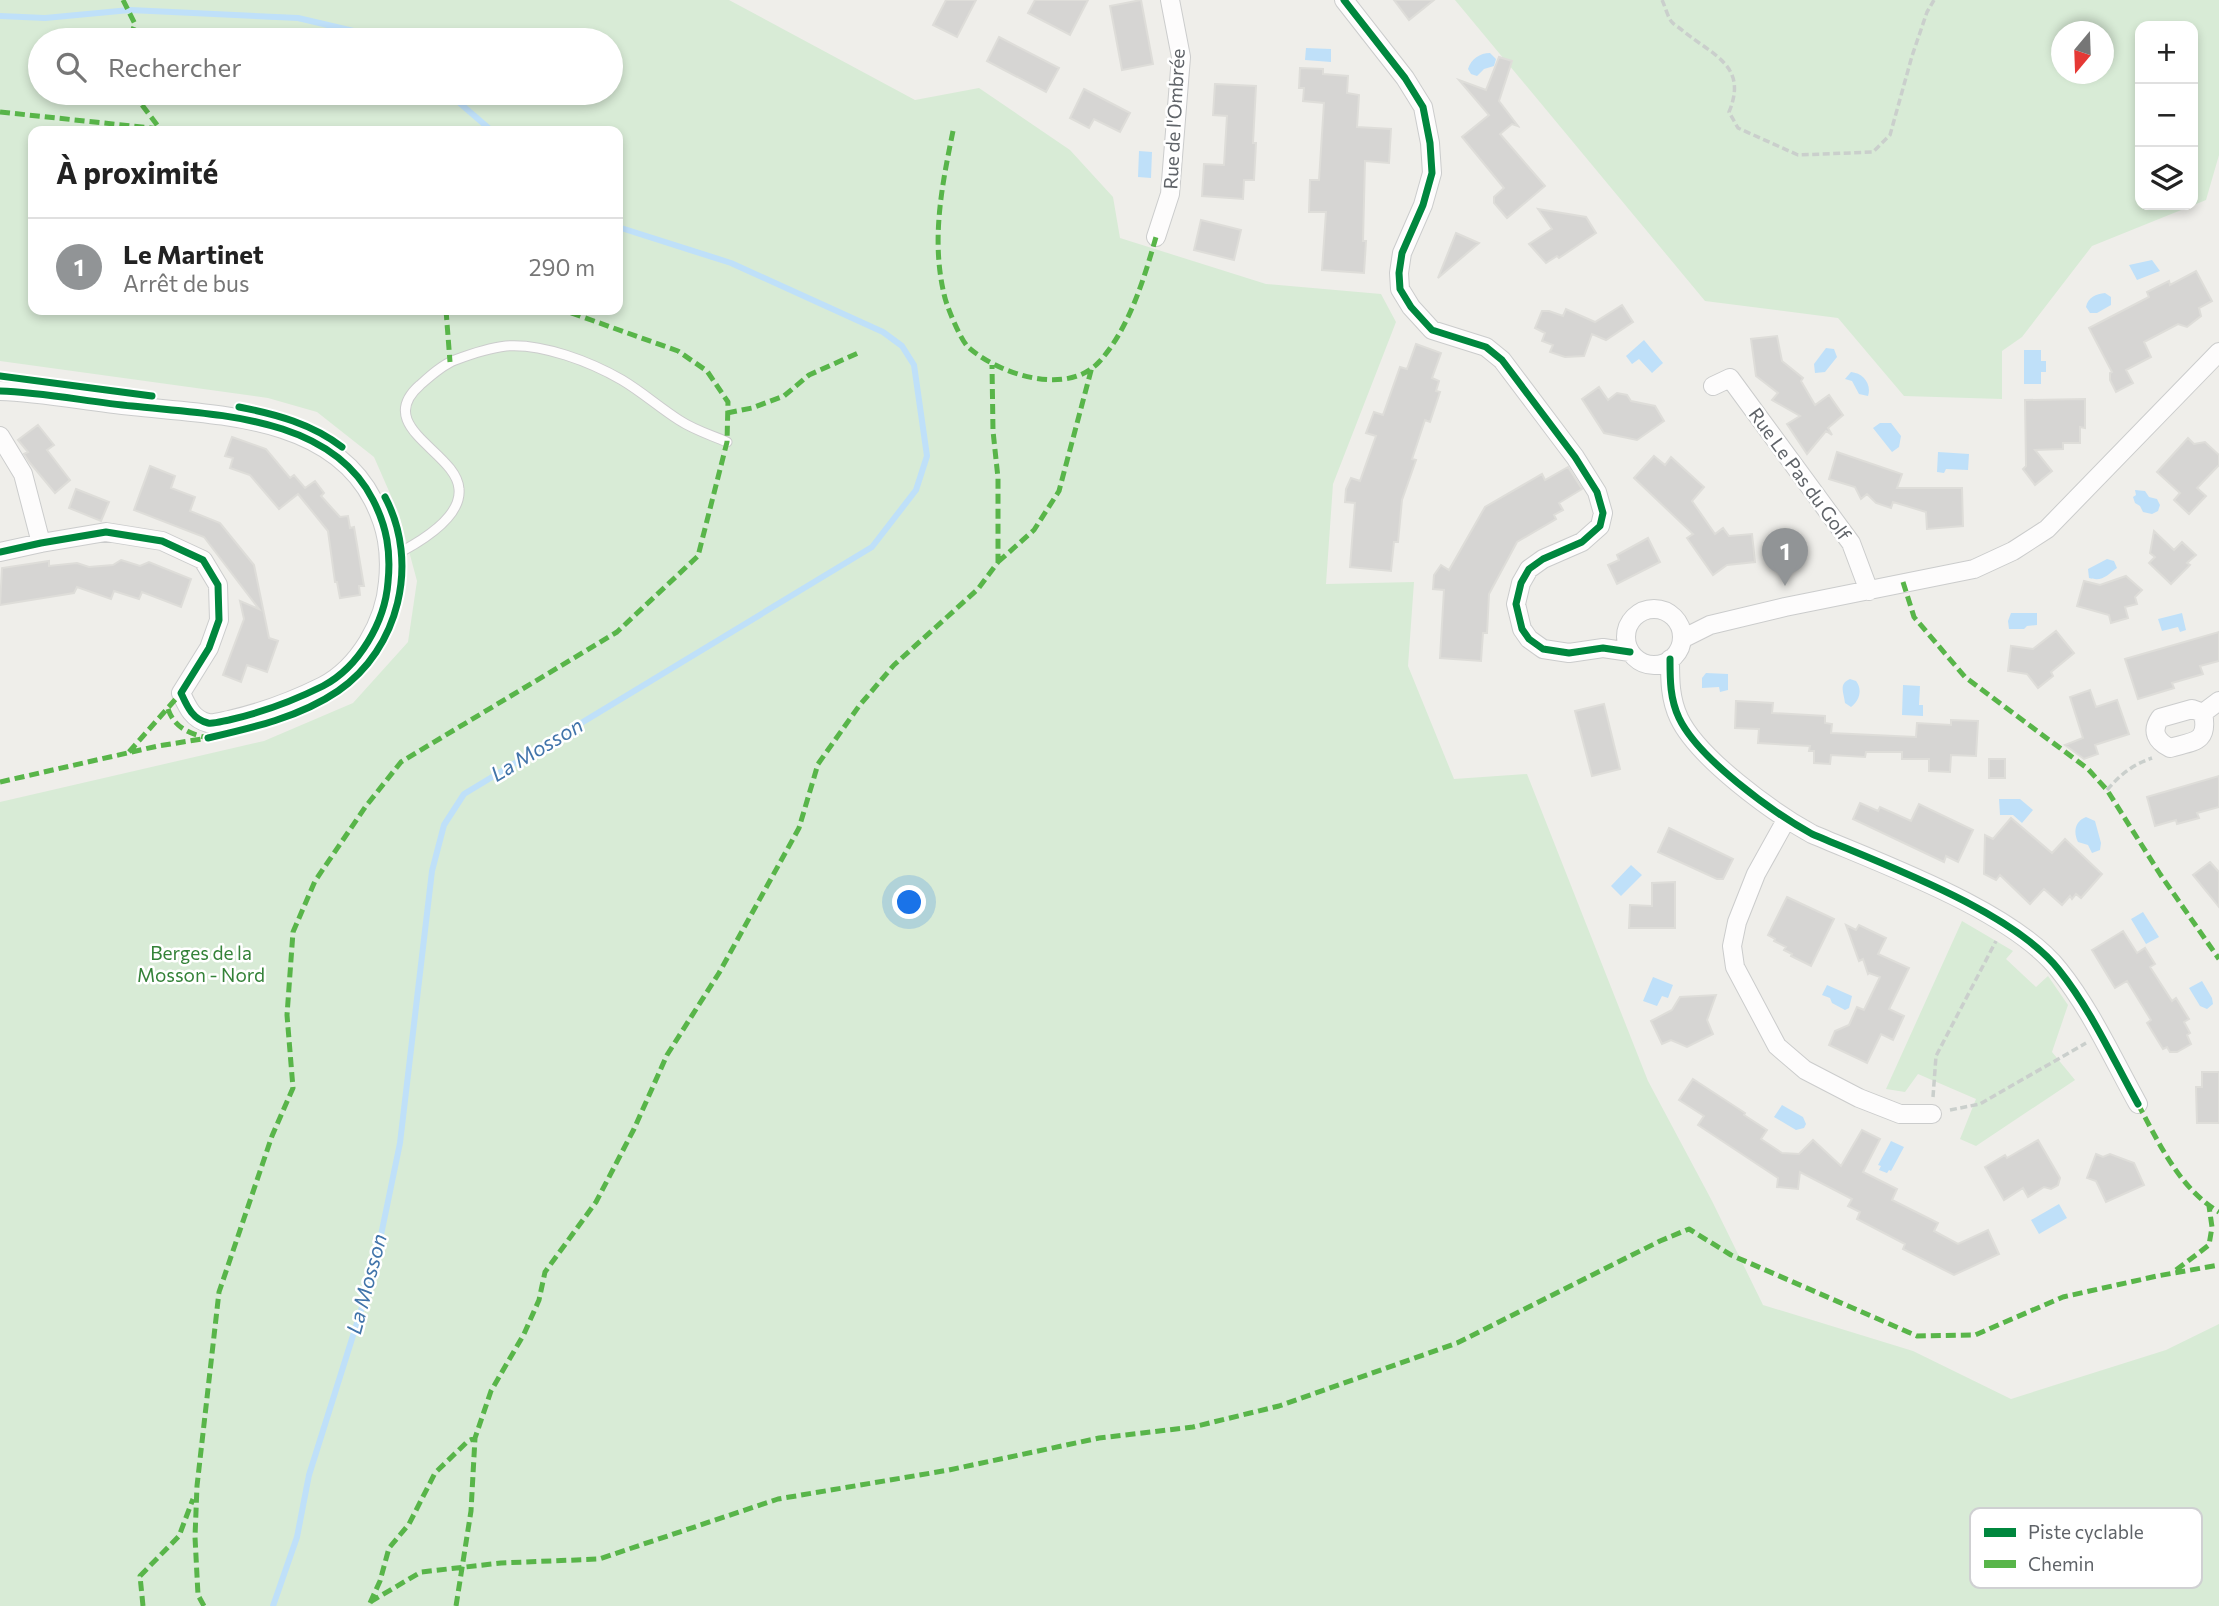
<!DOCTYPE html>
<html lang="fr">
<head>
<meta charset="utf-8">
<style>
	:root { --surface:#fff; --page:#f6f6f6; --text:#222; --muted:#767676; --line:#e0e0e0; --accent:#919496 }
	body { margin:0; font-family:Commissioner,sans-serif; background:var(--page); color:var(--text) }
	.controls { position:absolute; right:21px; top:21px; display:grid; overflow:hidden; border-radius:14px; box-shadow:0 4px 10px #0003 }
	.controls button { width:63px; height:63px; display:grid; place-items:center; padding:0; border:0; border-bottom:2px solid var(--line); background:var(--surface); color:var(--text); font:35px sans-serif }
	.compass { position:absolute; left:2051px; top:21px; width:63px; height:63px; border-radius:50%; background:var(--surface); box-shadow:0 4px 10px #0003; rotate:199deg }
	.you { position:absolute; left:910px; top:903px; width:24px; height:24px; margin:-18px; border:5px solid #fff; border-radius:50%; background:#1a73e8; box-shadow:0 0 0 10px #1a73e833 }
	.badge { display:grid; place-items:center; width:46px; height:46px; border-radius:50%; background:var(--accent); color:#fff; font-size:23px; font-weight:700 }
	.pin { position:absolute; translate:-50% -58px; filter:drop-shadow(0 2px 4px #0008) }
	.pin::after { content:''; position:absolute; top:37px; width:24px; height:21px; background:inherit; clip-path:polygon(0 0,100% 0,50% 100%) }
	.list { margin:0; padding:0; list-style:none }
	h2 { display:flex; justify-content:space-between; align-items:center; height:91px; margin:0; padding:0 28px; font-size:30px }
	h2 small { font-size:23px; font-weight:400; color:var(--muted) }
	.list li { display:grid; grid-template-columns:46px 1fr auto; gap:21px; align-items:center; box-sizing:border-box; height:98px; padding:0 28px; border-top:2px solid var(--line) }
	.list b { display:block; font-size:26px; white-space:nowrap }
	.list p { margin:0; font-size:23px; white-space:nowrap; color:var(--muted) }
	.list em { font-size:23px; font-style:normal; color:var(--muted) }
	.icon { flex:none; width:38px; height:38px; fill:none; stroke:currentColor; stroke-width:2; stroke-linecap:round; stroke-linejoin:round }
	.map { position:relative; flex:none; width:2219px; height:1606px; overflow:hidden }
	.search { position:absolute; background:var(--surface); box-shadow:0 4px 10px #0003; left:28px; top:28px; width:595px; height:77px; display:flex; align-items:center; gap:18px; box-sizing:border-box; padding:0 24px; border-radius:38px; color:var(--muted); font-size:26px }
	.panel { position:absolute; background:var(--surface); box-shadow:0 4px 10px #0003; left:28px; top:126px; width:595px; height:189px; border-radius:14px }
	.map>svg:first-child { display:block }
</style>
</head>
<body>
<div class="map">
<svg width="2219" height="1606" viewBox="0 0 2219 1606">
	<rect width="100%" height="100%" fill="#efeeea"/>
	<path fill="#d8ebd6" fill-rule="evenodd" d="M0,0H729L915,100L979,88L1070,150L1113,197L1120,238L1266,284L1381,294L1396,322L1333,484L1326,584L1414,582L1408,666L1454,779L1527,774L1648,1081L1712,1201L1763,1305L1913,1351L2011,1399L2166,1350L2219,1324V1606H0V802L264,741L353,703L408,642L417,581L399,514L374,457L317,412L268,398L0,361ZM40,40H611V93H40ZM33,131H618V310H33Z
		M1455,0H2219V155L2206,200L2092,246L2022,337L2002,351V399L1904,396L1838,318L1705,301ZM2140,26H2193V205H2140ZM2062,32H2104V74H2062Z
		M1962,921L2013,951L2006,959L2036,987L2048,976L2068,1005L2052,1052L2075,1080L1976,1146L1960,1139L1976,1099L1918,1074L1905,1092L1886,1089Z"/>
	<path fill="#bfe0f9" d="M1306,48L1331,49V62L1305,60Z
		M1490,53L1496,59L1494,66L1484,69L1477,76L1471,74L1468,69C1471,59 1480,53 1490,53Z
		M1139,151L1152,152L1151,178L1138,177Z
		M2152,260L2160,271L2137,280L2129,265Z
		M2105,293L2111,297V305L2097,313H2090L2086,307C2088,297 2096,294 2105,293Z
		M1644,340L1663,363L1652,373L1639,359L1632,364L1626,356Z
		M1826,348L1834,349L1837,357L1825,372L1815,373L1814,364Z
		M2024,350H2041V361H2046V372H2041V384H2024Z
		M1851,372C1863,373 1872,384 1868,396L1859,394L1852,381L1845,379Z
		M1880,423H1891L1901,436L1899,447L1892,452L1873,428Z
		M1938,452L1969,454L1968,470L1946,469L1944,473L1937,472Z
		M2135,490L2145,491L2149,497L2157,499L2160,505L2158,511L2152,514L2143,512L2140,506L2135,503L2133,497L2136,495Z
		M2107,559L2114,561L2117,568C2107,575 2103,582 2089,578L2088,569Z
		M2011,613H2037V625L2027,626L2024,629H2009L2008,621Z
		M2182,613L2186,630L2180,632L2178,627L2162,631L2158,619Z
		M1706,673L1728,674V690L1720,692L1719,687L1702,688V678Z
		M1850,679L1856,681C1863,690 1859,701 1851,707L1845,703C1844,693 1838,684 1850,679Z
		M1903,685L1920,686L1919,705H1923V716L1902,715Z
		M1999,799H2020L2033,810L2022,823L2013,815H2000Z
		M2086,817L2095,821L2101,843L2100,850L2092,853L2088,845L2078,842C2073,832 2075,821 2086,817Z
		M1631,865L1642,875L1621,896L1611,886Z
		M2143,912L2159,937L2146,944L2131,919Z
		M1653,977L1673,985L1668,998L1662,996L1657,1006L1643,1001Z
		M2202,981L2212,998L2213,1004L2207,1009L2200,1006L2189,988Z
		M1827,985L1852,996L1849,1008L1845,1010L1832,1003L1830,998L1822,995Z
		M1782,1105L1803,1117L1806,1124L1804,1128L1796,1130L1774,1117Z
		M1891,1141L1904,1147L1891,1171L1889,1170L1887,1173L1879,1170L1881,1166L1878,1165Z
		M2059,1204L2067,1218L2039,1234L2031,1220Z"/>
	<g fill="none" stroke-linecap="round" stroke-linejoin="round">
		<path stroke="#bfe0f9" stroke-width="6" d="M0,16L45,18L130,10L298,18L362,33L375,40
			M448,93L492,131
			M273,1606L297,1537L309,1475L374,1269L400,1143L432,871L444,825L464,794L872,547L916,490L927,456L914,365L902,346L883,332L731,263L618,227"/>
	</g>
	<path fill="#d6d5d3" stroke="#deddd9" stroke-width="2" d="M946,0H976L957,37L933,25Z
		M1035,0H1088L1070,35L1028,13Z
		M1141,0L1153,64L1122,70L1110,6Z
		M1394,0H1434L1409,20Z
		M999,37L1059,68L1046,92L987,61Z
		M1499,57L1512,61L1499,101L1518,126L1512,124L1500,134L1545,186L1507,218L1494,203V197L1504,188L1462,137L1489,115L1459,80L1486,90Z
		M1300,68L1323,69V74L1348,76L1347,93L1359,95L1357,127L1391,129L1389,163L1365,161L1363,241H1366L1364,273L1322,270L1326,212H1309L1310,180H1319L1324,103L1303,101L1304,88H1299Z
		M1215,84L1256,86L1253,143H1256L1254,180H1244L1243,199L1202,196L1204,164L1224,165L1227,116L1213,115Z
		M1084,89L1130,113L1120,132L1094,119L1089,128L1070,118Z
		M1538,209L1586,217L1596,233L1559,258L1557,256L1546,263L1529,244L1552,229Z
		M1201,220L1241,230L1234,260L1194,250Z
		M1456,233L1479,243L1438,278Z
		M2196,271L2212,301L2199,308L2201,316L2187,327L2178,324L2144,342L2151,357L2126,370L2133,383L2116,392L2110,380V373L2112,372L2089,328L2149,297L2147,292L2169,281L2170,285Z
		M1622,305L1633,322L1606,340L1592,334L1584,356L1565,357L1550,352L1553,345L1542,341L1545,333L1535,328L1542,311H1549L1563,316L1566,309L1595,322Z
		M1777,336L1782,361L1803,378L1801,381L1815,405L1829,395L1843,415L1828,428L1832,435L1826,431L1807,454L1787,424L1800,416L1772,400L1778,393L1756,376L1751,339Z
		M1416,344L1441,353L1432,378L1439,381L1436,391L1440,392L1430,422L1425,420L1412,459L1416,460L1402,500L1398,542H1394L1391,571L1350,567L1355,503L1345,502L1346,489L1351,478L1360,481L1376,436L1366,433L1374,412L1383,415L1400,367L1407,369Z
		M1599,387L1608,400L1617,393L1627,395L1631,401L1655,406L1664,421L1637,440L1604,433L1582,399Z
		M2085,399V428L2080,427V443H2063V449L2035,450L2052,471L2035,485L2023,469L2026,466L2025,400Z
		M38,425L54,445L47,450L70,480L55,493L30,463L24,454L28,452L18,440Z
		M232,437L266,449L290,478L294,475L305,488L315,481L324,493L321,496L340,517L348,516L350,528L354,527L364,586H359L360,595L340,598L337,582H335L328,531L298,494L279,509L250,475L230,468L233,458L225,456Z
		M2188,438L2194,444L2205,442L2219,455V465L2197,488L2206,496L2189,514L2174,500L2180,493L2157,472Z
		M1837,452L1902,474L1897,488H1962L1963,526L1927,529L1926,512L1893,502L1891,508L1876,503L1867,494L1861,499L1855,487L1829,479Z
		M1654,456L1665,465L1671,457L1704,487L1692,501L1715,534L1723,528L1729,536L1752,534L1755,562L1727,565L1713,575L1687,538L1693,534L1634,478Z
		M150,466L175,476L171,488L195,497L190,511L220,523L254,565L269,638L278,641L267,672L247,665L241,682L223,675L244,619L240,601L259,609L204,537L134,510Z
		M1568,467L1582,489L1559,503L1563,510L1554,515L1556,519L1517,542L1489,594L1487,633H1483L1481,661L1440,658L1444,590L1433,589L1434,575L1441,565L1449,570L1485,507L1542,474L1545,480Z
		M76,489L109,502L101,521L69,508Z
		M2154,531L2174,550L2182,542L2196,555L2187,563L2190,565L2171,584L2149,563L2155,557L2150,553Z
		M1648,538L1660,562L1617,584L1608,565L1619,560L1617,555Z
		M121,560L140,566L149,562L191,579L181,607L142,592L139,599L114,591L111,599L77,587L74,593L0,605L2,568L49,561V566L77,563L89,567L113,565Z
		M2126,576L2142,590L2135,597L2137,604L2125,607L2128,618L2111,623L2109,615L2077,606L2084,581L2100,585Z
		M2056,631L2074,653L2051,672L2053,676L2038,688L2027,674L2008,671L2011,646L2033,649Z
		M2219,632V661L2200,666L2203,674L2172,683L2174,688L2138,699L2125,659Z
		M2090,690L2096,707L2117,700L2129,734L2095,745L2098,754L2084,759L2065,745L2083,738L2070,697Z
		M1736,701L1773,703L1772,713L1825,716V723L1832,724L1831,733L1916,737L1917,723L1951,725V720L1978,721L1976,756L1951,755L1950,772L1929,771V759H1902V752H1866L1865,757L1831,755L1830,764L1814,763V751H1809L1810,746L1758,743L1759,729L1735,728Z
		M1604,704L1620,769L1592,776L1575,711Z
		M1989,759H2005V778H1989Z
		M2219,776V807L2197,813L2199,818L2177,824L2176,820L2155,826L2147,797Z
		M1860,803L1878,811L1880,807L1911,821L1919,804L1973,830L1958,862L1946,856L1944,862L1853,819Z
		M2011,818L2052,853L2065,839L2102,874L2081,898L2076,894L2072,899L2070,896L2062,905L2044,889L2030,904L2000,875L1996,880L1984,874L1985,835L1993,839Z
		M1669,828L1733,859L1723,879H1717L1658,852Z
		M2210,862L2219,872V907L2193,875Z
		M1675,882V928H1629L1630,905L1652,906V883Z
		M1787,897L1834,919L1811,966L1791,956L1792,954L1784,950L1786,947L1774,941L1775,939L1768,935Z
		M1846,925L1856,930L1859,925L1886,938L1878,954L1909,968L1889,1009L1904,1016L1893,1040L1881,1034L1867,1063L1829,1045L1835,1031L1849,1025L1857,1007L1864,1010L1880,977L1869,973L1868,974L1863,959L1859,961Z
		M2123,931L2137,953L2145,948L2155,964L2150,967L2172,1001L2176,998L2189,1019L2184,1022L2190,1033L2187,1035L2191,1044L2177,1052H2170L2167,1047L2163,1049L2147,1023L2151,1020L2127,981L2115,988L2092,950Z
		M1716,995L1707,1020L1713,1034L1687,1047L1671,1040L1662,1044L1651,1021L1672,1010L1680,997Z
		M2202,1072H2219V1123H2197L2196,1087H2202Z
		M1693,1079L1745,1113L1744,1115L1767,1130L1761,1139L1782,1153L1799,1154L1813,1140L1841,1166L1862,1130L1880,1139L1863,1172L1897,1189L1892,1200L1938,1223L1934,1231L1958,1244L1988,1230L1999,1254L1954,1275L1903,1249L1905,1244L1857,1219L1860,1212L1848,1206L1852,1199L1800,1172L1798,1189L1777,1187L1778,1178L1698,1125L1704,1116L1679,1100Z
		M2038,1140L2060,1178L2058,1185L2051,1189L2044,1187L2028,1197L2023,1188L2004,1200L1985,1167L2005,1155L2007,1158Z
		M2096,1154L2103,1157L2110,1154L2134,1163L2144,1185L2106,1202L2096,1181L2087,1178Z"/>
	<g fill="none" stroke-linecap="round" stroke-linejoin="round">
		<g stroke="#cbcccc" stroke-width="11">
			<path id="service" d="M391,557C413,546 462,520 459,489C457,452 372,427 420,385C430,376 442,365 455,360C471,354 488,348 506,346C542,343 591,362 622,380C642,392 659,407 679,420C694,430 711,435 727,442"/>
		</g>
		<g stroke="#cbcccc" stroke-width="20">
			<path id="minor" d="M1344,0L1405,78L1423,107L1430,143L1432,173L1423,205L1402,253L1399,273L1400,289L1411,307L1432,330L1486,347L1502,360L1575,457L1597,492L1603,513L1600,526L1582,542L1543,559L1529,569L1521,583L1516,604L1522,629L1529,639L1543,649L1569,653L1603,648L1630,652
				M1156,237L1170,194L1181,57L1170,0
				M1713,386L1730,378L1851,543L1869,591
				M0,391C42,392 89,402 132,406C214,415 330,415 373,500C387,527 391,552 388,582C385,622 359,667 323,686C291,702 264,712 229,720C223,721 214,724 208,723C192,719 187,706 181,693L209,648L219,620L218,585L203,560L162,541L106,532L41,543L0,552
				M0,436L23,474L41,543
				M1626 637a28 28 0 1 1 56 0a28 28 0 1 1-56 0Z
				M1682,639L1710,625L1785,607L1974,569L2013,551L2047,529L2219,352
				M1670,659C1670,680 1670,699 1679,718C1698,758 1772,812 1812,834C1882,864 2013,911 2059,970C2091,1010 2113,1059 2138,1104
				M2192,709L2203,713C2209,743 2194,741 2170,748C2156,741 2151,731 2160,718Z
				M2203,713L2219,701
				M1786,820L1756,874L1737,922L1732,946L1735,967L1777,1046L1805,1070L1859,1098L1900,1114H1932"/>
		</g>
		<path stroke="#cacfcc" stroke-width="3.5" stroke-dasharray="7 3.5" stroke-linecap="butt" d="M1662,0C1665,6 1667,15 1671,21C1674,25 1680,28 1683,31C1714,56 1748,66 1729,112L1738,128L1798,155L1873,152L1890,135L1912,56L1927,12L1934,0
			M2107,790C2121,774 2132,765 2152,758
			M1933,1097L1936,1056L1996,941
			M1950,1110L1980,1104L2086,1043"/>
		<use href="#service" stroke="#fdfcfc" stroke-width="9"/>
		<use href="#minor" stroke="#fdfcfc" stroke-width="18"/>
		<path stroke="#58b549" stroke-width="5" stroke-dasharray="10 5" stroke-linecap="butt" d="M123,0L135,24L129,40
			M133,93L161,130
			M0,112L179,131
			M953,131C942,185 931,239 944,294C946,305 960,339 968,347C998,374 1067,397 1099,362C1129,329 1144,279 1156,237
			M446,310L450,362
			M727,413L752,408L784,396L809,375L858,353
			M998,562L1034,530L1059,491L1092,367
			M1903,582L1914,617L1965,677L2088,769L2107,790L2160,874L2219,959
			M168,709C174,726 187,733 204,737
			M129,752L181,693
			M0,782L158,746L208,738
			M2138,1104C2159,1143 2179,1188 2219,1212
			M2176,1270L2209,1245L2212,1227L2209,1206
			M370,1602L421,1572L501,1563L599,1559L778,1499L949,1470L1099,1438L1193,1427L1279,1406L1457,1343L1660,1241L1689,1229L1731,1255L1917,1336L1975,1335L2063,1297L2157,1276L2219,1265
			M370,1603L380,1581L389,1548L409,1524L435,1473L468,1441L475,1438
			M143,1606L140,1576L179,1536L193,1499
			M204,1606L198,1595L195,1537L197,1486L219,1292L272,1136L293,1088L287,1015L293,932L315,881L366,806L401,762L617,632L698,556L727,442L728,402L707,371L678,351L563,310
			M456,1606L471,1511L475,1438L491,1391L524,1334L539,1300L545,1272L596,1202L634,1129L667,1055L719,973L799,828L818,764L859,706L894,665L978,589L998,562V478L993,431L992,365"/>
		<g stroke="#fff" stroke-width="11">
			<path id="cycleway" d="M1344,0L1405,78L1423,107L1430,143L1432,173L1423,205L1402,253L1399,273L1400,289L1411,307L1432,330L1486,347L1502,360L1575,457L1597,492L1603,513L1600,526L1582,542L1543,559L1529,569L1521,583L1516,604L1522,629L1529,639L1543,649L1569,653L1603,648L1630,652
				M0,376L152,396
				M0,391C42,392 89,402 132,406C214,415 330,415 373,500C387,527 391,552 388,582C385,622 359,667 323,686C291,702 264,712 229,720C223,721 214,724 208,723C192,719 187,706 181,693L209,648L219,620L218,585L203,560L162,541L106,532L41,543L0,552
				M239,407C276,414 312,424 342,447
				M1670,659C1670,680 1670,699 1679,718C1698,758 1772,812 1812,834C1882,864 2013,911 2059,970C2091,1010 2113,1059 2138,1104
				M208,738C252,728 300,717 338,691C399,649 420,563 385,497"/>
		</g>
		<use href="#cycleway" stroke="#00873e" stroke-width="7"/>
	</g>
	<g text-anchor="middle" stroke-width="5" stroke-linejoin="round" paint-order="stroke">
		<g font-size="19" fill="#5f6368" stroke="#fff">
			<text transform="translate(1174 119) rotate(-87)" y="7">Rue de l'Ombrée</text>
			<text transform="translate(1800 474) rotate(54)" y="7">Rue Le Pas du Golf</text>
		</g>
		<g font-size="19" fill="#348238" stroke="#fff">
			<text x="201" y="960">Berges de la<tspan x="201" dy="22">Mosson - Nord</tspan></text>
		</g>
		<g font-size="21" font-style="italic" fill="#4174aa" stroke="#fff">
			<text transform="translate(537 750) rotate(-31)" y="7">La Mosson</text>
			<text transform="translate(367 1284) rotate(-75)" y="7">La Mosson</text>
		</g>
	</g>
	<rect x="1970" y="1508" width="232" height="80" rx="10" fill="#fff" stroke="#cfd0d2" stroke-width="2"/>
	<rect x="1984" y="1528" width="32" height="9" fill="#00873e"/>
	<rect x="1984" y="1560" width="32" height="8" fill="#58b549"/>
	<g font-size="19" fill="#5f6368">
		<text x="2028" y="1539">Piste cyclable</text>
		<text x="2028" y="1571">Chemin</text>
	</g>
</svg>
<div class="controls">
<button>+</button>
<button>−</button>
<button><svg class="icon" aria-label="layers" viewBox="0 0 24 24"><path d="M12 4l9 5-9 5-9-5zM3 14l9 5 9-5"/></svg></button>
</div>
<svg class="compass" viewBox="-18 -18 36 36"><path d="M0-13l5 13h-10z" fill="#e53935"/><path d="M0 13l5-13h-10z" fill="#767676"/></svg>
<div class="you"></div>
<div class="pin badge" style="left:1785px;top:586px">1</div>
<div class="search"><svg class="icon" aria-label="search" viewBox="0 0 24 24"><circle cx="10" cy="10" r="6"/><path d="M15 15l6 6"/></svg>Rechercher</div>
<section class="panel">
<h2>À proximité<small></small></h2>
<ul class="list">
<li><span class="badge">1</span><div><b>Le Martinet</b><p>Arrêt de bus</p></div><em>290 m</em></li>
</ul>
</section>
</div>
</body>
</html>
